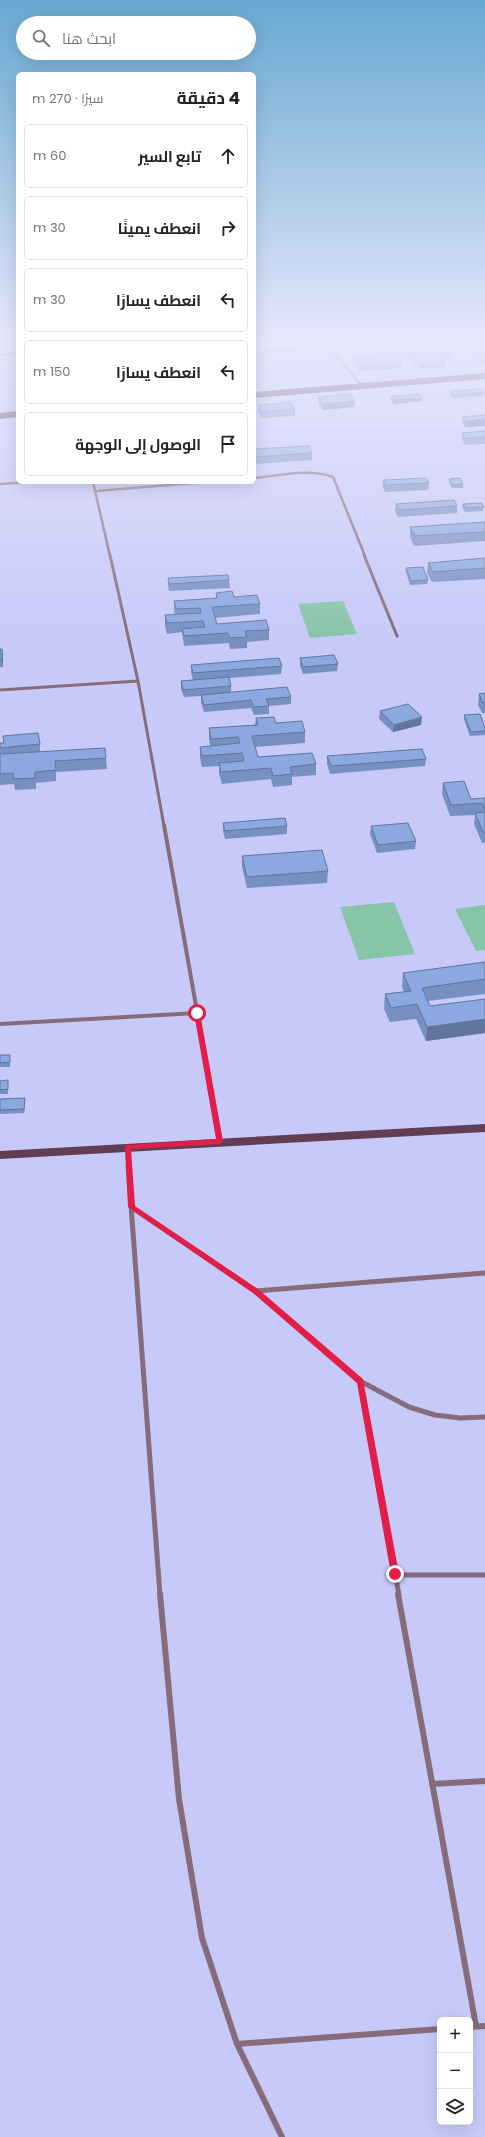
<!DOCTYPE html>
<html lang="ar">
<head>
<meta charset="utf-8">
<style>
	:root { --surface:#fff; --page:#f2f2f2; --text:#222; --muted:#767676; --line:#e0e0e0 }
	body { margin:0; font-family:Poppins,Cairo,sans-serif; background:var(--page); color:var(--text); direction:rtl }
	.controls { position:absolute; right:12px; bottom:12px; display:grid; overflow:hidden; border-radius:6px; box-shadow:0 4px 16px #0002 }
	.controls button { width:36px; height:36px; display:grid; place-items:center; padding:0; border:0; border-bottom:1px solid var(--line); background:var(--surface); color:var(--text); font:20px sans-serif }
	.stop { position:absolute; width:12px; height:12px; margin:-9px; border:3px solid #e11d48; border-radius:50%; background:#fff }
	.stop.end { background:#e11d48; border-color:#fff; box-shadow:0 1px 4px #0008 }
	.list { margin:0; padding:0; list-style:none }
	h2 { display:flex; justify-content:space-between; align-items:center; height:52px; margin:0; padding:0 16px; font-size:17px }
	h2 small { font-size:13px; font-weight:400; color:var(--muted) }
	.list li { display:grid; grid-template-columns:26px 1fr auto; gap:12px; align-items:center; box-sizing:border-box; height:64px; margin:0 8px 8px; padding:0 8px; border:1px solid var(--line); border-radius:6px }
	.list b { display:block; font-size:15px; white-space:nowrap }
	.list em { font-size:13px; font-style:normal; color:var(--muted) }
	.icon { flex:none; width:22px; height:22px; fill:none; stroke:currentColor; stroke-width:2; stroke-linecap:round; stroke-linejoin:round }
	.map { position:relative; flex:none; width:485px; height:2137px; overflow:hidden; direction:ltr }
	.search { position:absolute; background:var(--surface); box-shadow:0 4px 16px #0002; left:16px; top:16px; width:240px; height:44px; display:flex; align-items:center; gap:10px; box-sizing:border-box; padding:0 14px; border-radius:22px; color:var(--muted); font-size:15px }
	.panel { position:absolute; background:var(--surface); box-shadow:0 4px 16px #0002; left:16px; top:72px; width:240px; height:412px; border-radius:6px; direction:rtl }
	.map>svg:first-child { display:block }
</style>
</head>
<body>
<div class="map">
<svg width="485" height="2137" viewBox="0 0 485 2137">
	<rect width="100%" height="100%" fill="#c7c9f9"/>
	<path fill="#88c4a7" d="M343,601L357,634L310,638L298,604Z
		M394,902L415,954L359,960L340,907Z
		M485,905V950L476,951L455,909Z"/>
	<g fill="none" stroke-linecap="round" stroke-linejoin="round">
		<path stroke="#866c7b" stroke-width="2.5" d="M325,342L363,387
			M464,342L485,363
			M254,353L328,347
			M0,355L18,353
			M254,478C279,476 308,468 333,477L365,556
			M93,482L110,556
			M0,484L30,482
			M96,491L207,482"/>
		<path stroke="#866c7b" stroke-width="3" d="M110,555L138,681L164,826
			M364,555L397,636
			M0,690L138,681"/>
		<path stroke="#866c7b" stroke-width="4" d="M164,825L220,1141
			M0,1024L197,1013
			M127,1147L128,1166"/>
		<path stroke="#866c7b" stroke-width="5" d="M128,1165L160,1595
			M131,1207L255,1291L360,1381L409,1407L435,1415L460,1418L485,1417
			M255,1291L485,1273
			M360,1381L399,1595
			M395,1575H485"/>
		<path stroke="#866c7b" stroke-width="6" d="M160,1594L179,1799L202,1938L237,2044L282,2137
			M398,1594L476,2026
			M432,1784L485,1781
			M470,2027L485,2026
			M237,2044L440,2029"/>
		<path stroke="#613e53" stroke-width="8" d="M0,1155L485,1128"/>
		<path stroke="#471d38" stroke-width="6" d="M254,395L485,376
			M0,416L18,414"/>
	</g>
	<path fill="#7890c1" d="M396,342H436V343L400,346Z
		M406,348L454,351V357L443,358L445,360V367L420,369L405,354Z
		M354,357L402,362V368L360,371L354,363Z
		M450,391L484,393V396L453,398L450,395Z
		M391,396L422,401L393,404L390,400Z
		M319,397L354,407L323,410L318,404Z
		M258,405L295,409V416L261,418L258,411Z
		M485,415V426L465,427L462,423V417Z
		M485,431V444L465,445L462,439V433Z
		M254,449L312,453V460L254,464Z
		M449,479L463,484V488H452L449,482Z
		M383,480L429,483L428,490L385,492L383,487Z
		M396,504L457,506V513L398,517L395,511Z
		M463,504L484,507L483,511L465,512L462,507Z
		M485,522V541L414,546L410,537V527Z
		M485,558V579L432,582L427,573L428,563Z
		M406,568L428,580L427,584L410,585L406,572Z
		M168,578L229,580L230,588L169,591L168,585Z
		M216,593L260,604V614L215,618L217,624L269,630V640L247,642V648L230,649L229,643L184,646L182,632L167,634L165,626V615H175L174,611V601L216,598Z
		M0,649H2L3,656V667H0Z
		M300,658L338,664L337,671L303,674L300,666Z
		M191,665L282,666L281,674L229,678L231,686V692L291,697V704L269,706V714L254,715L251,708L204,712L201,703V696L184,697L181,689V681L193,680L191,672Z
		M485,693V713H482L478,705L479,694Z
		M380,711L421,725L393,732L379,719Z
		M464,715L485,728V735L470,736L464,719Z
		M256,718L305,732V743L255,747L258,757L316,764V775L292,777V785L273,787L271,779L222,784L219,774V766L202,767L200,758V747L210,746L209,739V728L255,725Z
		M0,743L40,744V752L106,758L107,769L56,772V781L36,783V789L15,790L14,784L0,785Z
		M327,756L426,759L425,766L330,774L327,764Z
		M443,783L471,799L485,798V843H482L474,824L475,815L450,816L442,794Z
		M223,823L287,826V834L225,839L223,831Z
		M371,826L416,841L415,849L377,853L370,834Z
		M242,856L328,871L327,883L247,888L242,867Z
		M485,962V994L428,1001L430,1006L485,999V1033L426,1041L416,1019L390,1022L384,1009L385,994L404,992L402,987L403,973Z
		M0,1055H10V1067H0Z
		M0,1081L8,1085V1094H0Z
		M25,1098V1103L24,1113L0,1114V1099Z"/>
	<path fill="#61769d" d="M351,342H372L351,344Z
		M400,342H436V343L400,346Z
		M454,351V357L437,359V353Z
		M445,360V367L420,369V363Z
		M402,362V368L360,371V365Z
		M422,398V401L393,404L394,400Z
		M355,401L354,407L323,410V404Z
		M485,419V426L465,427L466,421Z
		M2,649L3,656V667L2,660Z
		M422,717L421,725L393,732L394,725Z
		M485,1019V1033L426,1041L427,1027Z
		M25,1098V1103L24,1113V1109Z"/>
	<path fill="#8ba8e0" stroke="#61769d" d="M447,344L454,351L437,353L445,360L420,363L406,348Z
		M396,354L402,362L360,365L354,357Z
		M481,389L484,393L453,395L450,391Z
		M350,394L355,401L323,404L319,397Z
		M419,394L422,398L394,400L391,396Z
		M291,402L295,409L261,412L258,405Z
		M485,415V419L466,421L462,417Z
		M485,431V437L466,439L462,433Z
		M309,446L312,453L254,457V449Z
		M426,478L429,483L386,485L383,480Z
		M460,478L463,484L452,485L449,479Z
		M454,500L457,506L399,510L396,504Z
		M481,503L484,507L466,508L463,504Z
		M485,522V532L415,536L410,527Z
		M485,558V568L433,572L428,563Z
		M423,567L428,580L411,581L406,568Z
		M228,575L229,580L169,584L168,578Z
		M232,591L234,597L257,595L260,604L212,607L217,624L266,620L269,630L245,631L247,637L230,638L228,633L184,636L182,629L205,627L203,621L167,623L165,615L201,613L200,608L176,609L174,601L217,598L216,593Z
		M0,649H2V660H0Z
		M334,655L338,664L303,667L300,658Z
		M279,658L282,666L193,673L191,665Z
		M229,677L231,686L183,690L181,681Z
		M287,687L291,697L266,699L269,706L254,707L251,700L204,705L201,695Z
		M485,693V702L483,703L479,694Z
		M408,704L422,717L394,725L380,711Z
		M480,714L485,728V731L471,732L464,715Z
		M274,717L276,723L302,721L305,732L252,736L258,757L312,753L316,764L290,767L292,774L273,776L271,768L221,772L219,763L244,761L242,753L202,756L200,747L240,743L238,737L211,739L209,728L258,725L256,718Z
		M38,733L40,744L0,748V743H4L3,736Z
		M105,748L106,758L55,761L56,770L35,772V778L14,779L13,773L0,774V754Z
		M422,749L426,759L331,766L327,756Z
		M464,781L471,799L485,798V810L482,803L451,805L443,783Z
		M485,812V832H483L475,813Z
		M285,818L287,826L225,831L223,823Z
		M408,823L416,841L378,845L371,826Z
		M322,850L328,871L247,877L242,856Z
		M485,962V979L422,988L430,1006L485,999V1019L427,1027L417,1004L391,1008L385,994L411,991L403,973Z
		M0,1055H10V1062L0,1063Z
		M8,1080V1089L0,1090V1081Z
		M25,1098L24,1109L0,1110V1099Z"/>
	<linearGradient id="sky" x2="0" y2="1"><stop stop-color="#67a8d1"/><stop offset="0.53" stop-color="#e6e7fc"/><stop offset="1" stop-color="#e6e7fc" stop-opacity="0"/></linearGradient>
	<rect width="485" height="641" fill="url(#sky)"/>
	<path fill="#e11d48" d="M197,1011L200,1013L223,1141L220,1144L131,1149L135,1206L258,1289L363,1379L399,1574L395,1578L391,1574L357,1383L253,1293L128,1207L125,1145L216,1139L194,1013Z"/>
</svg>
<div class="controls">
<button>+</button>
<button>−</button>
<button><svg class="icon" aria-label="layers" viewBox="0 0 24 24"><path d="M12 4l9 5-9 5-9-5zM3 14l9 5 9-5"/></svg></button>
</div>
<div class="stop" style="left:197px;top:1013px"></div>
<div class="stop end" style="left:395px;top:1574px"></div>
<div class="search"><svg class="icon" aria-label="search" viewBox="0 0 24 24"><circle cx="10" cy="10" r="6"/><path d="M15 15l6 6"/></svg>ابحث هنا</div>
<section class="panel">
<h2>4 دقيقة<small>سيرًا · 270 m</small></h2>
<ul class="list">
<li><svg class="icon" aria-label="ahead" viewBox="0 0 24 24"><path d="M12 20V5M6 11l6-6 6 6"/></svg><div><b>تابع السير</b></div><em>60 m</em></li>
<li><svg class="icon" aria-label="right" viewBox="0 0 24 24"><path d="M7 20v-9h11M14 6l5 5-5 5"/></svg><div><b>انعطف يمينًا</b></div><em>30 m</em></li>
<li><svg class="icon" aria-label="left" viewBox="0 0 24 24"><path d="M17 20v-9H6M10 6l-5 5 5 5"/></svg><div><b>انعطف يسارًا</b></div><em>30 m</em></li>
<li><svg class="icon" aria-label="left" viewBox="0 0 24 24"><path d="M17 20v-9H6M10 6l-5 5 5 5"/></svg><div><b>انعطف يسارًا</b></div><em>150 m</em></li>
<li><svg class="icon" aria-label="arrive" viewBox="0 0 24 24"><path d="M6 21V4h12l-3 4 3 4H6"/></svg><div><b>الوصول إلى الوجهة</b></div></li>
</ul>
</section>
</div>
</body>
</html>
